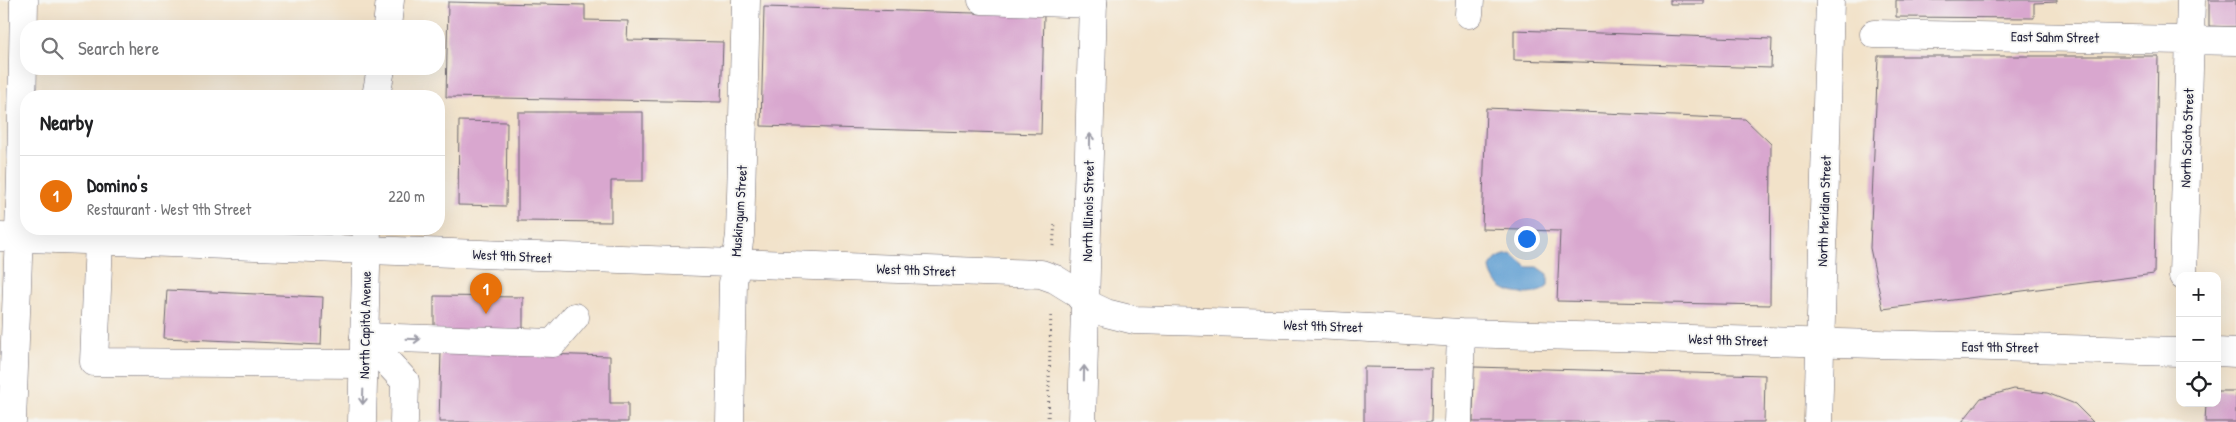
<!DOCTYPE html>
<html lang="en">
<head>
<meta charset="utf-8">
<style>
	:root { --surface:#fff; --page:#f6f6f6; --text:#202124; --muted:#757577; --line:#e0e0e0; --accent:#c8321e }
	body { margin:0; font-family:"Patrick Hand",sans-serif; background:var(--page); color:var(--text) }
	.controls { position:absolute; right:15px; bottom:15px; display:grid; overflow:hidden; border-radius:10px; box-shadow:0 5px 20px #0002 }
	.controls button { width:45px; height:45px; display:grid; place-items:center; padding:0; border:0; border-bottom:1px solid var(--line); background:var(--surface); color:var(--text); font:25px sans-serif }
	.you { position:absolute; left:1526px; top:238px; width:18px; height:18px; margin:-12px; border:4px solid #fff; border-radius:50%; background:#1a73e8; box-shadow:0 0 0 8px #1a73e833 }
	.badge { display:grid; place-items:center; width:32px; height:32px; border-radius:50%; background:var(--accent); color:#fff; font-size:16px; font-weight:700 }
	.pin { position:absolute; translate:-50% -41px; filter:drop-shadow(0 1px 2px #0008) }
	.pin::after { content:''; position:absolute; top:26px; width:18px; height:15px; background:inherit; clip-path:polygon(0 0,100% 0,50% 100%) }
	.list { margin:0; padding:0; list-style:none }
	h2 { display:flex; justify-content:space-between; align-items:center; height:65px; margin:0; padding:0 20px; font-size:21px }
	h2 small { font-size:16px; font-weight:400; color:var(--muted) }
	.list li { display:grid; grid-template-columns:32px 1fr auto; gap:15px; align-items:center; box-sizing:border-box; height:80px; padding:0 20px; border-top:1px solid var(--line) }
	.list b { display:block; font-size:19px; white-space:nowrap }
	.list p { margin:0; font-size:16px; white-space:nowrap; color:var(--muted) }
	.list em { font-size:16px; font-style:normal; color:var(--muted) }
	.icon { flex:none; width:28px; height:28px; fill:none; stroke:currentColor; stroke-width:2; stroke-linecap:round; stroke-linejoin:round }
	.map { position:relative; flex:none; width:2236px; height:422px; overflow:hidden }
	.search { position:absolute; background:var(--surface); box-shadow:0 5px 20px #0002; left:20px; top:20px; width:425px; height:55px; display:flex; align-items:center; gap:12px; box-sizing:border-box; padding:0 18px; border-radius:20px; color:var(--muted); font-size:19px }
	.panel { position:absolute; background:var(--surface); box-shadow:0 5px 20px #0002; left:20px; top:90px; width:425px; height:145px; border-radius:20px }
	.map>svg:first-child { display:block }
</style>
</head>
<body>
<div class="map">
<svg width="2236" height="422" viewBox="0 0 2236 422">
	<rect width="100%" height="100%" fill="#f6f6f2"/>
	<filter id="ink" filterUnits="userSpaceOnUse"><feTurbulence type="fractalNoise" baseFrequency=".02" numOctaves="2"/><feDisplacementMap in="SourceGraphic" scale="10" xChannelSelector="R" yChannelSelector="G"/><feConvolveMatrix kernelMatrix="1 2 1 2 8 2 1 2 1" color-interpolation-filters="sRGB"/></filter>
	<filter id="wash" filterUnits="userSpaceOnUse"><feTurbulence type="fractalNoise" baseFrequency=".0096" numOctaves="4" result="noise"/><feDisplacementMap in="SourceGraphic" scale="20" xChannelSelector="R" yChannelSelector="G"/><feGaussianBlur stdDeviation="1.12" result="paint"/><feColorMatrix in="noise" values="0 0 0 0 0 0 0 0 0 0 0 0 0 0 0 0 0 1.4 0 .05"/><feComposite in="paint" operator="in"/></filter>
	<g filter="url(#wash)">
		<rect width="100%" height="100%" fill="#f2e2c9"/>
		<path fill="#609fd2" stroke="#416086" d="M1512,254L1527,267H1538L1548,274V285L1545,289C1526,300 1492,293 1490,267C1496,257 1501,255 1512,254Z"/>
		<g id="blocks">
			<path fill="#d9a7cf" d="M1670,0H1704V4H1670Z
				M1896,0H2057V2L2034,3V18L1896,17Z
				M2209,0H2236V27L2209,26Z
				M448,2L585,5V20L628,21L627,40L723,42L721,102L446,97Z
				M764,7L1044,15L1041,134L761,126Z
				M1514,30L1772,39L1771,68L1514,60Z
				M1878,56H2158L2154,274L1883,309L1870,248Z
				M1486,108L1745,119L1771,144L1770,305L1557,301L1560,231L1482,229Z
				M518,112H643V181H611V222L518,221Z
				M459,121L507,122L506,206L458,205Z
				M167,290L323,297L321,345L164,338Z
				M434,296L523,297V332H434Z
				M441,351L610,356V403H628V422H439Z
				M1364,367L1432,368L1431,422H1364Z
				M1474,367L1765,375L1764,422H1473Z
				M2014,389L2047,393L2075,404L2093,422H1962L1981,398Z
				M2217,391H2236V422H2205L2206,403H2217Z"/>
		</g>
	</g>
	<g filter="url(#ink)">
		<use href="#blocks" fill-opacity="0" stroke="#6b656d" stroke-width="1"/>
		<g fill="none" stroke-linecap="round" stroke-linejoin="round">
			<g stroke="#6b656d" stroke-width="29">
				<path id="minor" d="M982,0L1093,4
					M1469,14L1470,0
					M1874,34L2236,41
					M0,237L1041,274L1055,279L1076,292L1085,303L1106,313L1134,320L1315,325L1461,333L2180,352
					M99,241L94,362L363,364
					M2183,276L2191,0
					M364,337L553,343L575,317
					M364,337L405,381L404,422
					M2217,352L2236,353
					M12,422L21,177L24,0
					M730,422L733,283L740,235L746,0
					M1458,422L1461,333"/>
			</g>
			<g stroke="#6b656d" stroke-width="29">
				<path id="major" d="M387,26L390,0
					M376,96L381,69
					M362,422L367,229
					M1082,422L1093,0
					M1818,422L1830,0"/>
			</g>
			<path stroke="#6b656d" stroke-width="3" stroke-dasharray="1 4" stroke-linecap="butt" d="M1053,246L1055,223
				M1048,422L1051,310"/>
			<use href="#minor" stroke="#fff" stroke-width="28"/>
			<use href="#major" stroke="#fff" stroke-width="28"/>
		</g>
		<defs><path id="oneway-shaft" d="M-6 0H5M1.5-3L5.5 0L1.5 3" fill="none" stroke-width="1.6" stroke-linecap="round" stroke-linejoin="round" transform="scale(1.25)"/></defs>
		<g stroke="#9c9ca7">
			<use href="#oneway-shaft" transform="translate(1090 141) rotate(-89)"/>
			<use href="#oneway-shaft" transform="translate(413 339) rotate(2)"/>
			<use href="#oneway-shaft" transform="translate(1084 373) rotate(-89)"/>
			<use href="#oneway-shaft" transform="translate(363 397) rotate(92)"/>
		</g>
	</g>
	<g text-anchor="middle" stroke-width="4" stroke-linejoin="round" paint-order="stroke">
		<g font-size="14" fill="#22223b" stroke="#f6f6f2">
			<text transform="translate(2055 37) rotate(1)" y="5">East Sahm Street</text>
			<text transform="translate(2187 138) rotate(-88)" y="5">North Scioto Street</text>
			<text transform="translate(739 211) rotate(-86)" y="5">Muskingum Street</text>
			<text transform="translate(1088 211) rotate(-89)" y="5">North Illinois Street</text>
			<text transform="translate(1824 211) rotate(-88)" y="5">North Meridian Street</text>
			<text transform="translate(512 256) rotate(3)" y="5">West 9th Street</text>
			<text transform="translate(916 270) rotate(2)" y="5">West 9th Street</text>
			<text transform="translate(365 325) rotate(-89)" y="5">North Capitol Avenue</text>
			<text transform="translate(1323 326) rotate(2)" y="5">West 9th Street</text>
			<text transform="translate(1728 340) rotate(2)" y="5">West 9th Street</text>
			<text transform="translate(2000 347) rotate(1)" y="5">East 9th Street</text>
		</g>
	</g>
</svg>
<div class="controls">
<button>+</button>
<button>−</button>
<button><svg class="icon" aria-label="locate" viewBox="0 0 24 24"><circle cx="12" cy="12" r="6"/><path d="M12 2v4M12 18v4M2 12h4M18 12h4"/></svg></button>
</div>
<div class="you"></div>
<div class="pin badge" style="left:486px;top:314px;background:#e8710a">1</div>
<div class="search"><svg class="icon" aria-label="search" viewBox="0 0 24 24"><circle cx="10" cy="10" r="6"/><path d="M15 15l6 6"/></svg>Search here</div>
<section class="panel">
<h2>Nearby<small></small></h2>
<ul class="list">
<li><span class="badge" style="background:#e8710a">1</span><div><b>Domino's</b><p>Restaurant · West 9th Street</p></div><em>220 m</em></li>
</ul>
</section>
</div>
</body>
</html>
